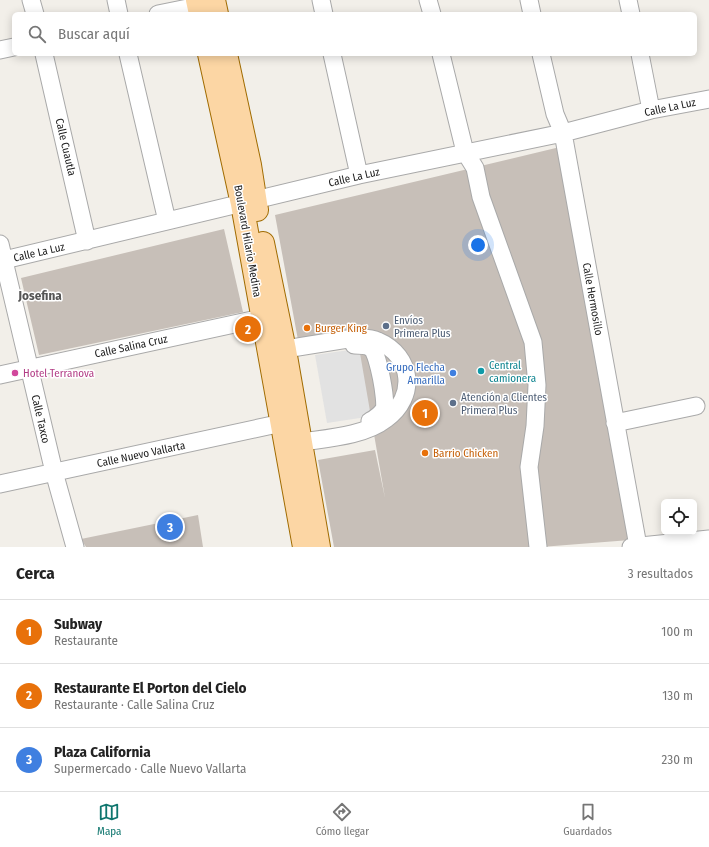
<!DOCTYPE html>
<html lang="es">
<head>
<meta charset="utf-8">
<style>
	:root { --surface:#fff; --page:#f2f2f2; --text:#222; --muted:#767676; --line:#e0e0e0; --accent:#0f766e }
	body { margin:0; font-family:"Fira Sans Condensed",sans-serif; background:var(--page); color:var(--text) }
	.controls { position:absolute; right:12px; bottom:12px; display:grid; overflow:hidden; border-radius:6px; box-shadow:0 2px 10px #0003 }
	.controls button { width:36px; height:36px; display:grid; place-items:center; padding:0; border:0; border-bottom:1px solid var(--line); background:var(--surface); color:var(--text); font:20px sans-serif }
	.you { position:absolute; left:478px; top:245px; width:14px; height:14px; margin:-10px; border:3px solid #fff; border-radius:50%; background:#1a73e8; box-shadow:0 0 0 6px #1a73e833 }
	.badge { display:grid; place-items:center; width:26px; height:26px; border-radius:50%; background:var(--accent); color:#fff; font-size:13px; font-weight:700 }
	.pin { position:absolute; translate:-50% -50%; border:2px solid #fff; box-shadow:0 1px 4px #0006 }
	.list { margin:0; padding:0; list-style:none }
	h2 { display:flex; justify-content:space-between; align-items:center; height:52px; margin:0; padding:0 16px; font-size:17px }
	h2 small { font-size:13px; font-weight:400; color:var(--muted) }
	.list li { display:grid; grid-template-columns:26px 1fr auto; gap:12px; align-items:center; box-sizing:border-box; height:64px; padding:0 16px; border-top:1px solid var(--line) }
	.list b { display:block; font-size:15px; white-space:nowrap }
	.list p { margin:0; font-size:13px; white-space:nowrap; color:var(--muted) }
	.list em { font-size:13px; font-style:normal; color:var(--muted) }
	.icon { flex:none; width:22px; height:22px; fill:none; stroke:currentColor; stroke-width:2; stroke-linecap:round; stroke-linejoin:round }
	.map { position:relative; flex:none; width:709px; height:547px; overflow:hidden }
	.search { position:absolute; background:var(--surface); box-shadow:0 2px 10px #0003; left:12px; right:12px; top:12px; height:44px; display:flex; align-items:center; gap:10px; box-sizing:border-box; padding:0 14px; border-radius:6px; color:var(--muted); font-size:15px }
	.sheet { height:244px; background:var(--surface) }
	nav { display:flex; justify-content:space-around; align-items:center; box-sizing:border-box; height:56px; border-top:1px solid var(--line); background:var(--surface); font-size:11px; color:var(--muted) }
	nav a { display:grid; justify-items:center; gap:2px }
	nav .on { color:var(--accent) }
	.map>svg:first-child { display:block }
</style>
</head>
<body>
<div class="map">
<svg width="709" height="547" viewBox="0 0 709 547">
	<rect width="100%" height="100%" fill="#f2efe9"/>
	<path fill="#e2e2e2" d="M363,348L373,416L327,423L315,355Z"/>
	<path fill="#c7bfb8" d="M560,147L630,540L541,547H334L318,460L375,450L385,498L356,330L298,340L275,215Z
		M224,229L243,312L39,355L21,278Z
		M198,515L203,547H86L81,539Z"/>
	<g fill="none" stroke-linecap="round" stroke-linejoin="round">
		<g stroke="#a9a9a9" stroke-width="19">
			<path id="minor" d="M31,0L35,14
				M116,0L119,14
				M321,0L324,14
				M428,0L432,14
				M529,0L532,14
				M628,0L631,14
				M158,14L198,6
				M0,50L14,47
				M44,54L87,241
				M128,54L167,221
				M332,54L359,175
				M441,54L465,152L475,168L481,197L533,342L537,385L535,426L529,467L538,547
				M541,54L555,114L563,133L638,546
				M640,54L651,110
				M0,244L54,472L75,547
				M0,261L359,175L563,133L651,110L709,99
				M354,345C360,345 368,345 372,349C378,354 387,401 384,409C381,414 376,418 370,421
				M273,351L354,338C362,338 370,337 378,341C413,356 417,397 386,419C364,436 329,438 302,442
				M0,375L262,318
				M615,423L696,406
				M0,484L282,423
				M631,547L709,539"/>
		</g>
		<g stroke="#a06b00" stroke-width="24">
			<path id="major" d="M197,0L200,14
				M214,0L217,14
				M209,54L242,204L304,547
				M226,54L250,165L257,210
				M263,243L285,350L319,547"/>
		</g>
		<use href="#minor" stroke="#fff" stroke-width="17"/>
		<use href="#major" stroke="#fcd6a4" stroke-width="22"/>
	</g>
	<g fill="#5c6f8a" stroke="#fff" stroke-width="1.5">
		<circle cx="386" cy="326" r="4"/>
		<circle cx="453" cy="403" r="4"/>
	</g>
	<g fill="#e8710a" stroke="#fff" stroke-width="1.5">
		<circle cx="307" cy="328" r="4"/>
		<circle cx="425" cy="453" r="4"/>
	</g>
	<circle fill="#0f9aa8" stroke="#fff" stroke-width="1.5" cx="481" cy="371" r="4"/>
	<circle fill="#d1479c" stroke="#fff" stroke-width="1.5" cx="15" cy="373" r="4"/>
	<circle fill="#3f7fe0" stroke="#fff" stroke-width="1.5" cx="453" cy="373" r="4"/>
	<g text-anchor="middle" stroke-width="3" stroke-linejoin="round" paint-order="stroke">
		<g font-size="11" fill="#222" stroke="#fff">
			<text transform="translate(670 107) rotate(-12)" y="4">Calle La Luz</text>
			<text transform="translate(66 147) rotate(77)" y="4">Calle Cuautla</text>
			<text transform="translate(354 177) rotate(-13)" y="4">Calle La Luz</text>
			<text transform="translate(248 241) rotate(80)" y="4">Boulevard Hilario Medina</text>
			<text transform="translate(39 252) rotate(-13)" y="4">Calle La Luz</text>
			<text transform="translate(593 299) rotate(80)" y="4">Calle Hermosillo</text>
			<text transform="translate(131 346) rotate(-12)" y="4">Calle Salina Cruz</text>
			<text transform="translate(41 419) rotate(77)" y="4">Calle Taxco</text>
			<text transform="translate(141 454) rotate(-12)" y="4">Calle Nuevo Vallarta</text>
		</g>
		<g font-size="11" fill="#4e5e75" stroke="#fff" text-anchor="start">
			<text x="394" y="324">Envíos<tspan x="394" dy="13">Primera Plus</tspan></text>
			<text x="461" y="401">Atención a Clientes<tspan x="461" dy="13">Primera Plus</tspan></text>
		</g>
		<g font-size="11" fill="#c56008" stroke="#fff" text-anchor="start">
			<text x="315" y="332">Burger King</text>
			<text x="433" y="457">Barrio Chicken</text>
		</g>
		<g font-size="11" fill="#0d838f" stroke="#fff" text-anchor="start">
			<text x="489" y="369">Central<tspan x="489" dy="13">camionera</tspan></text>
		</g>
		<g font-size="11" fill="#366cbe" stroke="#fff" text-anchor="end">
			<text x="445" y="371">Grupo Flecha<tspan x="445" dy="13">Amarilla</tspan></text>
		</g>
		<g font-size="11" fill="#b23c85" stroke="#fff" text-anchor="start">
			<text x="23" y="377">Hotel Terranova</text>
		</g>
		<g font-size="13" font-weight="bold" fill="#555" stroke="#fff">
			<text x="40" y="300">Josefina</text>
		</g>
	</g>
</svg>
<div class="controls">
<button><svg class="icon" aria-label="locate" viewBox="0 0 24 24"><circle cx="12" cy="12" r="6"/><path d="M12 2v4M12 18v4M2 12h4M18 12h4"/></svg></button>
</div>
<div class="you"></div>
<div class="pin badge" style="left:425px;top:413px;background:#e8710a">1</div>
<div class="pin badge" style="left:248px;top:329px;background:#e8710a">2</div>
<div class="pin badge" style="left:170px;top:527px;background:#3f7fe0">3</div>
<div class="search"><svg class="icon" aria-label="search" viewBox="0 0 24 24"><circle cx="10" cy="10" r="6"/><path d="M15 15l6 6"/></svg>Buscar aquí</div>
</div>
<section class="sheet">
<h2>Cerca<small>3 resultados</small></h2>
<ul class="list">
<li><span class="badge" style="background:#e8710a">1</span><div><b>Subway</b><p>Restaurante</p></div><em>100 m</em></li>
<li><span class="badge" style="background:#e8710a">2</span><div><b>Restaurante El Porton del Cielo</b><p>Restaurante · Calle Salina Cruz</p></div><em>130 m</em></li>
<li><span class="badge" style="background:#3f7fe0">3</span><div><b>Plaza California</b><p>Supermercado · Calle Nuevo Vallarta</p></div><em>230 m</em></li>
</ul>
</section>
<nav>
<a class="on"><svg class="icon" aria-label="map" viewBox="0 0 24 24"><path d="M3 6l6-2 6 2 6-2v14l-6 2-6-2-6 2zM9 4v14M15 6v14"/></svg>Mapa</a>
<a><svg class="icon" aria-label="directions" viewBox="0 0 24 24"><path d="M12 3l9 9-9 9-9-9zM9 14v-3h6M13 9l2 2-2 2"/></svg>Cómo llegar</a>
<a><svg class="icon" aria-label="saved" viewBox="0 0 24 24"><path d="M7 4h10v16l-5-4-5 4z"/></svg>Guardados</a>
</nav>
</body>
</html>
